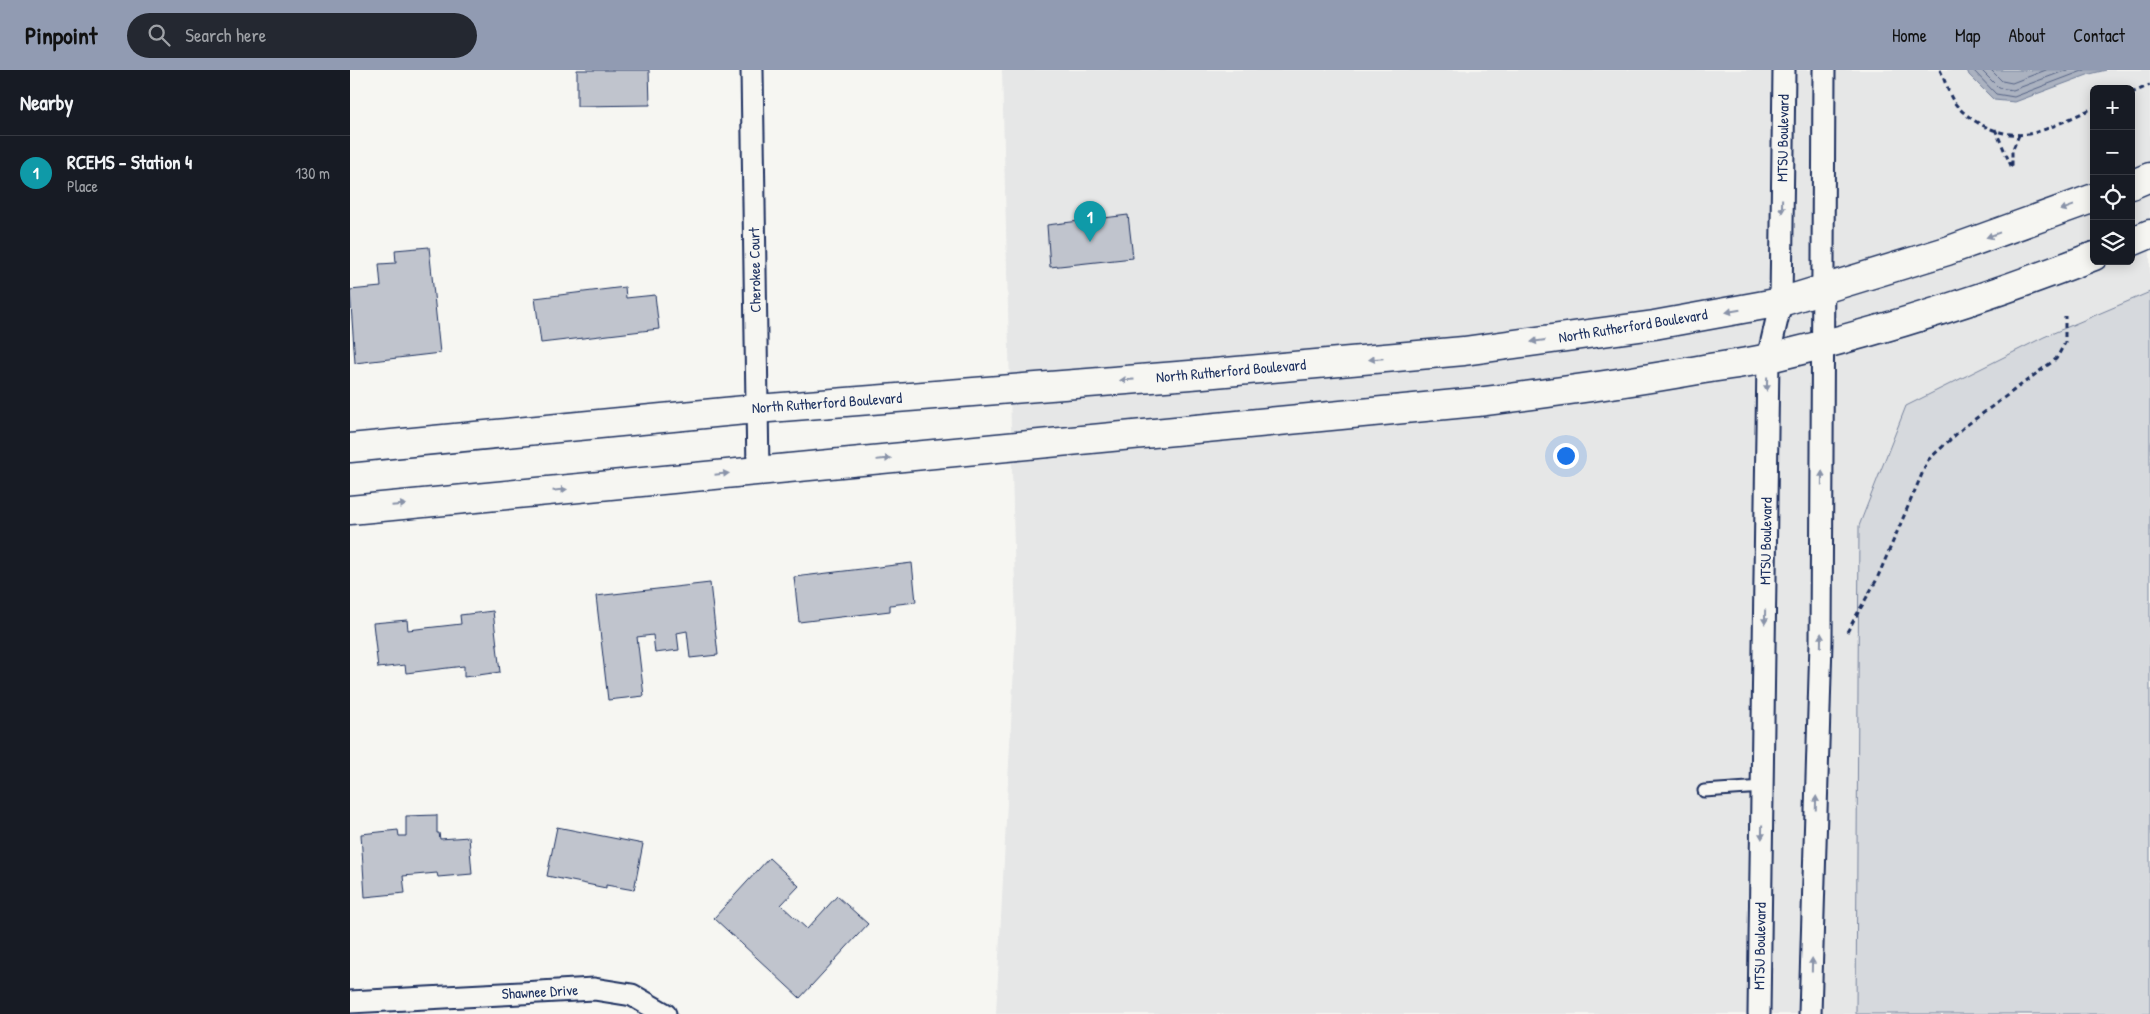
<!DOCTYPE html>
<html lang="en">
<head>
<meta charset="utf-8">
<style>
	:root { --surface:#171b24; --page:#242831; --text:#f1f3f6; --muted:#9ea1a6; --line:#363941; --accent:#919bb2 }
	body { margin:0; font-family:"Patrick Hand",sans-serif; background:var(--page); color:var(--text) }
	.controls { position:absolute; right:15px; top:15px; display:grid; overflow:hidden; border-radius:8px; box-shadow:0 2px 12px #0003 }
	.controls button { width:45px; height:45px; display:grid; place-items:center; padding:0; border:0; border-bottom:1px solid var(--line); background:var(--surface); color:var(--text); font:25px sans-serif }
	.you { position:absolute; left:1215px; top:385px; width:18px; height:18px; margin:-12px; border:4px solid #fff; border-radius:50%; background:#1a73e8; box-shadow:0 0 0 8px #1a73e833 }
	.badge { display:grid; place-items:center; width:32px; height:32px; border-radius:50%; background:var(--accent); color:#fff; font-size:16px; font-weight:700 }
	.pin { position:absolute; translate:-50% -41px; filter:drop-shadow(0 1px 2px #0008) }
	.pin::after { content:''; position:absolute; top:26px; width:18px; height:15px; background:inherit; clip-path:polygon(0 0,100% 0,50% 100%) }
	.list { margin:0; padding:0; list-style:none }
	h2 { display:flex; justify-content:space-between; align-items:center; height:65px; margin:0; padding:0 20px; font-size:21px }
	h2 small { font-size:16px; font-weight:400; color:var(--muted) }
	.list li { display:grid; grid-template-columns:32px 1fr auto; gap:15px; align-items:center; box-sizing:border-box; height:75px; padding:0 20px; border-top:1px solid var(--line) }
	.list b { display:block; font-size:19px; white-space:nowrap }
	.list p { margin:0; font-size:16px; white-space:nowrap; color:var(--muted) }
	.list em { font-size:16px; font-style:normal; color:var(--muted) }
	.icon { flex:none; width:28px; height:28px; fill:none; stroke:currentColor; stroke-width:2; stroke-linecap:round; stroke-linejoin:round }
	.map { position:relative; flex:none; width:1800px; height:944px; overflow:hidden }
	header { display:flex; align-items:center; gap:30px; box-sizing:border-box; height:70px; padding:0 25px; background:var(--accent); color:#111 }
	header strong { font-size:24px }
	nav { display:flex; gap:28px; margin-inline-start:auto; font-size:18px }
	.search { width:350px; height:45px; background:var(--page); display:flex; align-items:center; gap:12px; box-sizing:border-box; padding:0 18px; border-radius:28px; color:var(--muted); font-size:19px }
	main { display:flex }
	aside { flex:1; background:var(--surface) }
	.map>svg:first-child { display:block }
</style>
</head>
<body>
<header>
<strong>Pinpoint</strong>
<div class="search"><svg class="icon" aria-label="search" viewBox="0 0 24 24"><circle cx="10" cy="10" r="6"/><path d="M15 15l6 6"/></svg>Search here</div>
<nav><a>Home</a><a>Map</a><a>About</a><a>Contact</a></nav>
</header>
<main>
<aside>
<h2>Nearby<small></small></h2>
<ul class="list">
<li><span class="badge" style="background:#0f9aa8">1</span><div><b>RCEMS - Station 4</b><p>Place</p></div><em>130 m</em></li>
</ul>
</aside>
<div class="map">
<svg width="1800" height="944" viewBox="0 0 1800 944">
	<rect width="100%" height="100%" fill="#f6f6f2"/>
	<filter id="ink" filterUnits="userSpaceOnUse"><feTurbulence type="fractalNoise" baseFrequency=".02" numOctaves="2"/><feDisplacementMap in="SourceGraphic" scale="10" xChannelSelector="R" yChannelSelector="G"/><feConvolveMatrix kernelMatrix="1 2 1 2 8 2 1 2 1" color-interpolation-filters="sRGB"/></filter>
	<g filter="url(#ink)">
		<path fill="#e6e7e7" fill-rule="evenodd" d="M652,0H1800V944H646L666,558ZM1744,19H1781V191H1744Z"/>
		<path fill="#d6d9dd" stroke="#78849e" d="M1800,222V944H1506L1509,456L1556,336L1694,267Z"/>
		<path fill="#abb2c0" stroke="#717e99" d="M1617,0H1756L1740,4L1665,32L1644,30L1619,5Z"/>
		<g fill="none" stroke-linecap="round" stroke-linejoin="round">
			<path stroke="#556385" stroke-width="1" d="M1623,0L1646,24L1664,27L1735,0
				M1631,0L1649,18L1663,20L1717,0
				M1641,0L1652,11L1662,13L1696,0"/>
		</g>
		<path fill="#c0c4cd" stroke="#1b2f5e" d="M227,0H299L300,35L227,36Z
			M778,145L783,188L700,197L697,155Z
			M79,177L90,283L5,293L0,220L31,217L29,194L46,193L45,180Z
			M275,217L276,228L305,225L309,259L191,273L185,228Z
			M562,493L566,532L540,535V541L449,552L444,507Z
			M360,513L368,585L340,588L337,561L327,563L329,580L305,583L303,565L287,567L294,626L258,630L246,526Z
			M143,541L150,602L114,607V596L56,603L55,595L28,598L23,553L57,550L58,560L111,554L110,545Z
			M87,745V763H89L90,769L119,767L122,804L88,807L87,803L53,806L55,823L15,827L11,764L48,760L49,766H56V746Z
			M207,757L293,774L284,820L256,815V818L197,806Z
			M419,788L449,816L431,835L457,859L487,826L518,854L450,928L364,848Z"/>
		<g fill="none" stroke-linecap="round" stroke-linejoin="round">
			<g stroke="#1b2f5e" stroke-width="15">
				<path id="lane" d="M1354,721L1413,717"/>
			</g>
			<g stroke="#1b2f5e" stroke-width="25">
				<path id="street" d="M402,0L408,401
					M0,932L244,919L282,925L315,944
					M1409,944L1418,288L1431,232L1434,0
					M1460,944L1471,572L1474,0"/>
			</g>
			<g stroke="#1b2f5e" stroke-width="31">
				<path id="primary" d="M1781,115L1800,107
					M1781,172L1800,164
					M0,378L406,339L853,304L1114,281L1304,255L1431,232L1597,181L1744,128
					M0,440L1127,332C1201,323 1275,313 1348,300C1372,296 1396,293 1419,288C1529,262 1639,227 1744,186"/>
			</g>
			<path stroke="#1b2f5e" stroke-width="3" stroke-dasharray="5 4" stroke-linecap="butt" d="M1590,0C1595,10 1598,23 1604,32C1620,54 1656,70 1683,63C1703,58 1724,46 1744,38
				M1781,23L1800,15
				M1645,59L1662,98V81L1669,65
				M1497,562L1526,511L1578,390L1613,358L1706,289L1715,273V246"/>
			<use href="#lane" stroke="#f6f6f2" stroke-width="11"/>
			<use href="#street" stroke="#f6f6f2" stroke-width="21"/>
			<use href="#primary" stroke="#f6f6f2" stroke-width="28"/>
		</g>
		<defs><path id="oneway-solid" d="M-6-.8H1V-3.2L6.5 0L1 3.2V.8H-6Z" transform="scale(1.25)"/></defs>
		<g fill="#8892a8">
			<use href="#oneway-solid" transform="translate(1432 136) rotate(91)"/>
			<use href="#oneway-solid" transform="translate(1717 138) rotate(160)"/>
			<use href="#oneway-solid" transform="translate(1643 165) rotate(160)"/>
			<use href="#oneway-solid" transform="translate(1383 241) rotate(170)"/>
			<use href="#oneway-solid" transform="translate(1188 271) rotate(172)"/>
			<use href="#oneway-solid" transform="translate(1026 289) rotate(175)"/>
			<use href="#oneway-solid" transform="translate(777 310) rotate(176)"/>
			<use href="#oneway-solid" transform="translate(1417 314) rotate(91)"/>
			<use href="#oneway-solid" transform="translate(534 389) rotate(-5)"/>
			<use href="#oneway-solid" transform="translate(372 404) rotate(-6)"/>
			<use href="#oneway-solid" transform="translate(1472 408) rotate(-89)"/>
			<use href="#oneway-solid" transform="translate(210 420) rotate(-6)"/>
			<use href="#oneway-solid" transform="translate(49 435) rotate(-5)"/>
			<use href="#oneway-solid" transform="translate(1415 547) rotate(91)"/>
			<use href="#oneway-solid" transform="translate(1471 570) rotate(-89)"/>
			<use href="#oneway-solid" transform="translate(1466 733) rotate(-88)"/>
			<use href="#oneway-solid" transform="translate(1412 762) rotate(91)"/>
			<use href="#oneway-solid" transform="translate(1462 895) rotate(-89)"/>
		</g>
	</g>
	<g text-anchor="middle" stroke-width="4" stroke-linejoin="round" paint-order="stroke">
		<g font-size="15" fill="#1b2f5e" stroke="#f6f6f2">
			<text transform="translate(1433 68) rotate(-89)" y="5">MTSU Boulevard</text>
			<text transform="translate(405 200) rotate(-91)" y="5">Cherokee Court</text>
			<text transform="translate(1283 256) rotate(-9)" y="5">North Rutherford Boulevard</text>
			<text transform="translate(881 301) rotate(-5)" y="5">North Rutherford Boulevard</text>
			<text transform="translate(477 333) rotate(-4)" y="5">North Rutherford Boulevard</text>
			<text transform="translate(1416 471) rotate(-89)" y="5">MTSU Boulevard</text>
			<text transform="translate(1410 876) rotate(-89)" y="5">MTSU Boulevard</text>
			<text transform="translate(190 922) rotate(-3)" y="5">Shawnee Drive</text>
		</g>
	</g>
</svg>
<div class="controls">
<button>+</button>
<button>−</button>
<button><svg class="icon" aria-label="locate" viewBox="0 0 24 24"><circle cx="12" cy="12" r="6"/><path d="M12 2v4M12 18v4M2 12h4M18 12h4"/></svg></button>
<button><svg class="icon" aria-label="layers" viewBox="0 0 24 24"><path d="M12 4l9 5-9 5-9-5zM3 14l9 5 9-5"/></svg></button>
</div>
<div class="you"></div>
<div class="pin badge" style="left:740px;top:172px;background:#0f9aa8">1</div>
</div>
</main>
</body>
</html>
